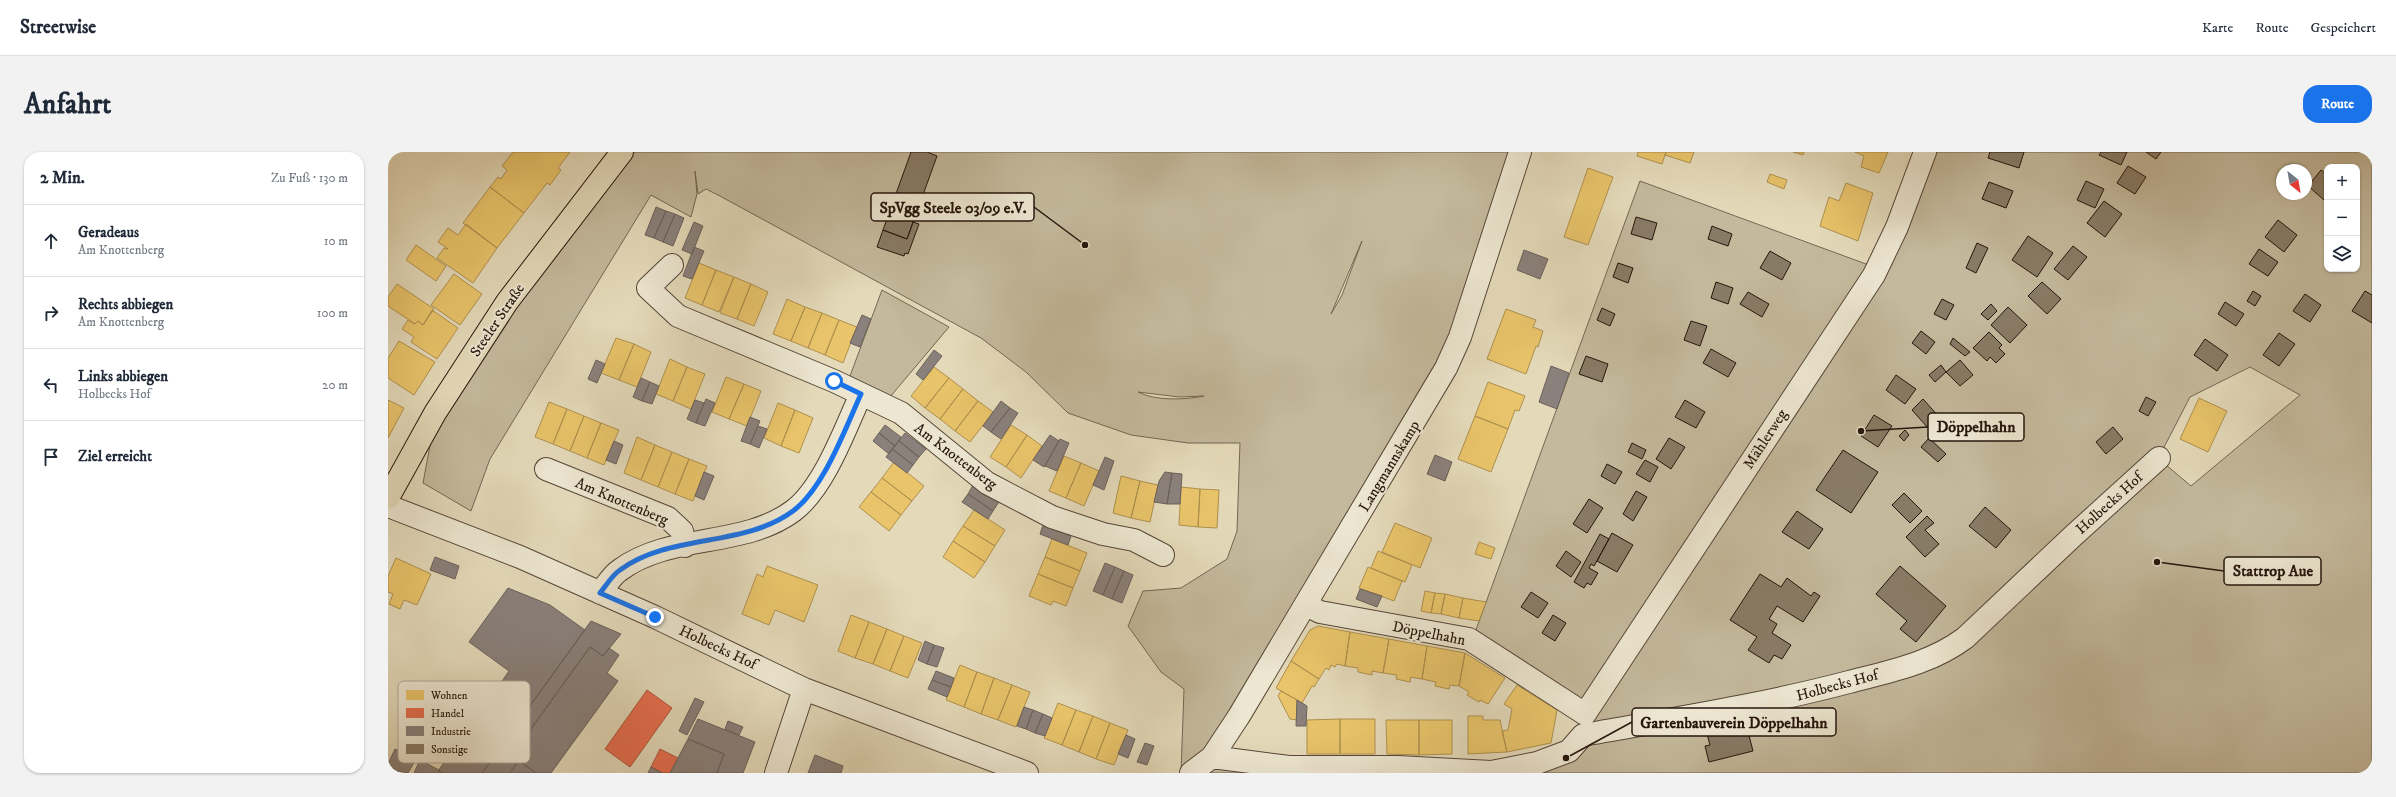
<!DOCTYPE html>
<html lang="de">
<head>
<meta charset="utf-8">
<style>
	:root { --surface:#fff; --page:#f2f2f3; --text:#1f2937; --muted:#747a83; --line:#e0e1e3; --accent:#1a73e8 }
	body { margin:0; font-family:"IM FELL DW Pica",serif; background:var(--page); color:var(--text) }
	.controls { position:absolute; right:12px; top:12px; display:grid; overflow:hidden; border-radius:8px; box-shadow:0 1px 3px #0004 }
	.controls button { width:36px; height:36px; display:grid; place-items:center; padding:0; border:0; border-bottom:1px solid var(--line); background:var(--surface); color:var(--text); font:20px sans-serif }
	.compass { position:absolute; left:1888px; top:12px; width:36px; height:36px; border-radius:50%; background:var(--surface); box-shadow:0 1px 3px #0004; rotate:149deg }
	.stop { position:absolute; width:12px; height:12px; margin:-9px; border:3px solid #1a73e8; border-radius:50%; background:#fff }
	.stop.end { background:#1a73e8; border-color:#fff; box-shadow:0 1px 4px #0008 }
	.list { margin:0; padding:0; list-style:none }
	h2 { display:flex; justify-content:space-between; align-items:center; height:52px; margin:0; padding:0 16px; font-size:17px }
	h2 small { font-size:13px; font-weight:400; color:var(--muted) }
	.list li { display:grid; grid-template-columns:26px 1fr auto; gap:12px; align-items:center; box-sizing:border-box; height:72px; padding:0 16px; border-top:1px solid var(--line) }
	.list b { display:block; font-size:15px; white-space:nowrap }
	.list p { margin:0; font-size:13px; white-space:nowrap; color:var(--muted) }
	.list em { font-size:13px; font-style:normal; color:var(--muted) }
	.icon { flex:none; width:22px; height:22px; fill:none; stroke:currentColor; stroke-width:2; stroke-linecap:round; stroke-linejoin:round }
	.map { position:relative; flex:none; width:1984px; height:621px; overflow:hidden; border-radius:16px }
	header { display:flex; align-items:center; gap:24px; box-sizing:border-box; height:56px; padding:0 20px; background:var(--surface); border-bottom:1px solid var(--line) }
	header strong { font-size:19px }
	nav { display:flex; gap:22px; margin-inline-start:auto; font-size:14px }
	.intro { display:flex; align-items:center; justify-content:space-between; box-sizing:border-box; height:96px; padding:0 24px }
	h1 { margin:0; font-size:28px }
	.button { padding:10px 18px; border-radius:16px; background:var(--accent); color:#fff; font-size:14px; font-weight:700 }
	main { display:flex; gap:24px; padding:0 24px }
	aside { flex:1; background:var(--surface); border-radius:16px; box-shadow:0 1px 3px #0004 }
	.map>svg:first-child { display:block }
</style>
</head>
<body>
<header>
<strong>Streetwise</strong>
<nav><a>Karte</a><a>Route</a><a>Gespeichert</a></nav>
</header>
<div class="intro"><h1>Anfahrt</h1><a class="button">Route</a></div>
<main>
<aside>
<h2>2 Min.<small>Zu Fuß · 130 m</small></h2>
<ul class="list">
<li><svg class="icon" aria-label="ahead" viewBox="0 0 24 24"><path d="M12 20V5M6 11l6-6 6 6"/></svg><div><b>Geradeaus</b><p>Am Knottenberg</p></div><em>10 m</em></li>
<li><svg class="icon" aria-label="right" viewBox="0 0 24 24"><path d="M7 20v-9h11M14 6l5 5-5 5"/></svg><div><b>Rechts abbiegen</b><p>Am Knottenberg</p></div><em>100 m</em></li>
<li><svg class="icon" aria-label="left" viewBox="0 0 24 24"><path d="M17 20v-9H6M10 6l-5 5 5 5"/></svg><div><b>Links abbiegen</b><p>Holbecks Hof</p></div><em>20 m</em></li>
<li><svg class="icon" aria-label="arrive" viewBox="0 0 24 24"><path d="M6 21V4h12l-3 4 3 4H6"/></svg><div><b>Ziel erreicht</b></div></li>
</ul>
</aside>
<div class="map">
<svg width="1984" height="621" viewBox="0 0 1984 621">
	<rect width="100%" height="100%" fill="#e4daba"/>
	<filter id="stains"><feTurbulence type="fractalNoise" baseFrequency=".005" numOctaves="4"/><feColorMatrix values="0 0 0 0 .2 0 0 0 0 .09 0 0 0 0 .02 0 0 0 .5 -.17"/></filter>
	<radialGradient id="worn" r=".72"><stop offset=".6" stop-color="#630" stop-opacity="0"/><stop offset="1" stop-color="#630" stop-opacity=".3"/></radialGradient>
	<path fill="#c4b99c" stroke="#746754" fill-rule="evenodd" d="M235,0H1130L1072,187L849,565L793,621L796,537L773,520L740,474L755,439L793,436L839,407L849,379L852,291H800L743,283L680,261L638,220L593,186L330,43L318,37L310,42L307,19L309,42L303,65L263,43L102,307L83,359L35,331L48,261ZM974,89L954,143L943,162ZM750,240L791,245L816,244C797,248 767,249 750,240Z
		M1539,0H1984V617L1977,621H804L824,606L901,615H1010L1102,620L1149,611L1181,600L1196,584L1397,548L1527,514C1546,507 1561,498 1577,487L1685,384L1771,307L1803,334L1912,243L1862,215L1802,245L1771,305L1684,384L1592,473L1560,499L1527,512L1396,546L1196,583L1197,562L1085,486L1252,29L1489,116L1509,76ZM1939,15H1969V117H1939ZM1894,18H1918V42H1894Z
		M494,138L561,175L502,245L462,224Z"/>
	<path fill="#e9c46a" stroke="#ae904e" d="M125,0H182L170,16L173,18L162,33L159,31L136,61L102,35L110,25L113,27L119,18L114,14Z
		M1250,0H1278L1274,12L1249,4Z
		M1278,0H1306L1302,11L1277,3Z
		M1405,0H1416L1415,3Z
		M1467,0H1500L1491,21L1473,15L1476,4Z
		M1200,16L1225,25L1200,93L1176,85Z
		M1382,22L1399,28L1396,37L1379,30Z
		M1458,31L1485,41L1470,89L1432,74L1441,45L1451,49Z
		M102,35L136,61L109,96L75,71Z
		M78,72L109,96L85,131L49,106L56,96L60,97L50,90L60,76L70,83Z
		M28,93L58,114L48,129L18,108Z
		M311,111L328,118L314,153L297,146Z
		M328,118L346,125L331,160L314,153Z
		M66,122L94,142L72,173L43,153Z
		M346,125L363,132L349,167L332,161Z
		M9,132L46,157L35,173L30,169L27,172L0,154V145Z
		M363,132L380,140L366,174L349,167Z
		M399,147L417,155L403,189L385,182Z
		M417,155L434,161L420,196L403,189Z
		M1118,157L1148,168L1145,175L1155,179L1150,195L1148,194L1138,222L1099,207Z
		M44,158L70,176L49,207L23,190L26,185L14,177L20,168L27,172L30,169L35,173Z
		M434,161L451,168L437,203L420,196Z
		M451,168L469,175L455,211L437,203Z
		M228,186L246,192L231,228L213,221Z
		M11,189L47,210L26,243L0,226V206Z
		M246,192L263,200L249,235L231,228Z
		M282,207L299,215L285,249L268,242Z
		M299,215L317,222L303,257L285,249Z
		M546,215L561,226L537,256L523,244Z
		M338,225L356,232L341,267L324,260Z
		M561,226L575,237L552,267L537,256Z
		M1100,230L1137,244L1131,259L1127,258L1120,277L1087,264Z
		M356,232L373,239L359,274L341,267Z
		M575,237L590,249L567,279L552,267Z
		M1811,246L1839,259L1820,300L1792,287Z
		M0,248L16,256L0,286Z
		M590,249L605,260L582,290L567,279Z
		M161,250L179,257L165,292L147,285Z
		M390,251L407,258L393,294L376,286Z
		M179,257L196,264L182,299L165,292Z
		M407,258L425,266L411,301L393,294Z
		M196,264L213,271L199,306L182,299Z
		M1087,264L1120,277L1103,320L1070,307Z
		M213,271L231,278L216,313L199,306Z
		M623,273L639,283L618,315L602,305Z
		M639,283L654,294L633,326L618,315Z
		M249,285L267,293L253,328L236,321Z
		M267,293L284,300L270,335L253,328Z
		M284,300L301,307L287,342L270,335Z
		M676,304L693,311L678,346L661,339Z
		M301,307L319,314L305,349L287,342Z
		M506,310L536,334L524,349L494,326Z
		M693,311L711,319L696,354L678,346Z
		M733,324L752,329L743,366L725,361Z
		M494,326L524,349L513,363L483,340Z
		M752,329L770,333L762,370L743,366Z
		M793,335L812,337L810,375L791,373Z
		M812,337L831,338L829,376L810,375Z
		M483,340L513,363L501,379L471,355Z
		M586,358L617,378L607,394L575,374Z
		M1007,371L1044,386L1032,416L994,400Z
		M575,374L607,394L597,410L565,389Z
		M664,387L699,401L692,419L657,405Z
		M565,389L597,410L586,426L555,405Z
		M1091,390L1107,396L1103,407L1087,402Z
		M990,399L1024,413L1017,430L983,416Z
		M657,405L692,419L685,436L650,422Z
		M8,406L43,422L29,453L16,448L12,457L1,452L5,442L0,440V424Z
		M379,414L430,433L416,470L387,458L381,473L354,462L369,422L375,425Z
		M980,415L1014,429L1006,449L971,436Z
		M650,422L685,436L678,454L665,449L663,453L641,444Z
		M1037,439L1047,441L1043,461L1033,459Z
		M1047,441L1057,442L1053,462L1043,461Z
		M1057,442L1075,446L1071,466L1053,462Z
		M1075,446L1098,450L1091,469L1071,466Z
		M463,463L481,470L467,506L450,499Z
		M481,470L499,477L485,512L467,506Z
		M930,474L962,480L957,514L949,512L947,515L943,513L941,518L938,516L931,527L903,509L922,478Z
		M499,477L516,484L502,519L485,512Z
		M962,480L1001,487L995,521L984,519V523L970,520V516L957,514Z
		M516,484L534,491L520,526L502,519Z
		M1001,487L1039,494L1034,527L1023,525L1022,530L1008,527L1009,523L995,521Z
		M1039,494L1077,501L1071,534L1062,533L1061,537L1047,534L1048,530L1034,527Z
		M1077,501L1117,526L1100,552L1092,548L1091,550L1079,543L1081,540L1071,534Z
		M903,509L931,527L926,535L924,534L914,551L888,536Z
		M572,513L589,520L576,555L558,548Z
		M589,520L606,526L593,562L576,555Z
		M606,526L624,533L610,568L593,562Z
		M624,533L642,540L628,575L610,568Z
		M1129,533L1169,558L1163,591L1119,600L1114,579L1120,578L1124,557L1116,552Z
		M893,539L909,548V568L902,567L890,544Z
		M670,551L688,558L674,593L656,586Z
		M688,558L705,564L691,600L674,593Z
		M705,564L722,571L708,607L691,600Z
		M1080,564H1095V568H1112L1119,600L1080,602Z
		M952,567H987V602H952Z
		M952,567V602H919V568Z
		M998,568H1031V603L999,602Z
		M1031,568H1064V602L1031,603Z
		M722,571L740,578L726,613L708,607Z"/>
	<path fill="#e76f51" stroke="#ad543c" d="M259,538L284,556L242,615L217,597Z
		M272,597L290,606L282,621H275L263,615Z"/>
	<path fill="#8a817c" stroke="#6c615a" d="M268,55L278,59L266,86L257,83Z
		M278,59L287,62L275,90L266,86Z
		M287,62L296,66L285,94L275,90Z
		M306,70L315,74L304,102L294,98Z
		M306,95L316,99L304,127L295,124Z
		M1136,98L1160,107L1152,127L1129,118Z
		M474,163L483,167L472,195L462,191Z
		M546,198L554,204L535,228L528,222Z
		M208,208L217,212L209,231L200,227Z
		M1163,214L1181,221L1169,257L1151,250Z
		M253,226L262,230L254,249L245,245Z
		M262,230L271,234L264,252L254,249Z
		M318,247L327,251L317,274L308,271Z
		M307,248L316,251L308,271L299,267Z
		M613,249L622,256L603,280L595,274Z
		M622,256L630,261L613,287L603,280Z
		M362,265L372,269L362,292L353,289Z
		M497,273L513,285L507,294L491,281Z
		M370,274L379,277L371,296L362,292Z
		M491,281L507,294L501,302L485,289Z
		M517,281L538,297L531,305L511,289Z
		M662,283L671,289L656,315L645,308Z
		M672,287L681,291L669,319L657,314Z
		M226,289L235,293L228,312L218,308Z
		M511,289L531,305L525,313L504,297Z
		M504,297L525,313L519,321L498,305Z
		M1047,303L1064,310L1057,329L1039,322Z
		M717,305L726,309L716,338L705,333Z
		M316,320L326,324L316,348L307,344Z
		M777,320L784,321L779,352L766,350L771,329Z
		M784,321L794,322L792,352H779Z
		M585,333L611,350L605,359L580,342Z
		M580,342L605,359L600,367L574,350Z
		M655,373L683,384L680,393L652,382Z
		M47,405L71,414L67,427L42,418Z
		M717,411L727,415L715,443L705,439Z
		M727,415L736,419L724,447L715,443Z
		M736,419L745,423L734,451L724,447Z
		M120,436L162,453L197,478L113,594L84,573L121,519L81,490Z
		M972,437L994,444L989,455L968,447Z
		M203,469L233,482L215,504L202,495L124,602L113,594Z
		M537,489L546,493L539,512L530,508Z
		M546,493L556,496L549,515L539,512Z
		M202,495L215,504L221,496L231,503L219,521L230,529L163,621H148L124,604Z
		M548,519L566,526L563,535L544,528Z
		M544,528L563,535L559,545L540,537Z
		M307,546L316,550L299,583L291,579Z
		M909,548L919,554L918,574H908Z
		M636,555L645,558L638,577L629,574Z
		M645,558L655,562L647,581L638,577Z
		M655,562L664,566L657,584L647,581Z
		M310,567L367,590L355,621H329L336,602L300,587Z
		M340,569L355,575L351,583L337,577Z
		M83,573L113,595L94,621H55L50,619Z
		M738,583L747,587L740,606L730,602Z
		M300,587L336,602L329,621H282Z
		M757,591L766,594L759,613L749,610Z
		M113,595L130,609L121,621H94Z
		M7,597L28,607L20,621L11,619L10,621H0V612Z
		M427,603L455,614L453,621H420Z
		M32,608L51,618L55,621H26Z
		M131,609L148,621H122Z
		M263,615L274,621H260Z"/>
	<path fill="#887b66" stroke="#25150c" d="M523,0H539L549,4L519,87L495,78Z
		M1602,0H1636L1631,16L1600,6Z
		M1713,0H1739L1733,13L1711,3Z
		M1758,0H1773L1768,7Z
		M1740,14L1758,25L1747,42L1729,31Z
		M1933,18L1939,23V44L1936,48L1920,34Z
		M1698,29L1716,37L1707,56L1689,48Z
		M1601,30L1625,39L1618,56L1594,47Z
		M1716,49L1734,62L1717,85L1699,71Z
		M1248,65L1269,71L1264,88L1243,82Z
		M1890,68L1909,83L1896,100L1877,85Z
		M525,70L531,72L520,102L517,101L516,104L489,95L495,78L519,87Z
		M1324,74L1344,82L1340,94L1320,87Z
		M1640,84L1665,101L1649,125L1624,108Z
		M1589,91L1600,96L1588,121L1578,116Z
		M1685,94L1699,105L1680,128L1666,117Z
		M1871,97L1890,110L1880,124L1861,112Z
		M1382,99L1403,111L1394,128L1372,116Z
		M1230,111L1245,116L1240,131L1225,125Z
		M1328,130L1345,136L1340,152L1323,146Z
		M1654,130L1673,147L1659,162L1640,144Z
		M1865,139L1873,144L1867,154L1859,149Z
		M1977,139L1984,143V171L1964,159Z
		M1360,140L1381,152L1374,165L1352,152Z
		M1917,142L1933,153L1922,170L1905,159Z
		M1554,147L1566,153L1558,168L1546,162Z
		M1837,150L1856,162L1848,174L1830,162Z
		M1603,152L1609,159L1600,168L1593,162Z
		M1620,155L1639,173L1622,191L1603,173Z
		M1214,156L1227,162L1222,174L1209,168Z
		M1303,169L1319,174L1312,194L1296,188Z
		M1533,179L1547,190L1538,202L1524,191Z
		M1601,180L1614,193L1611,196L1617,202L1608,211L1602,205L1599,209L1585,196Z
		M1891,181L1907,192L1891,214L1875,203Z
		M1565,186L1582,200L1577,204L1562,192Z
		M1817,187L1840,203L1829,219L1806,203Z
		M1323,197L1348,211L1340,225L1315,211Z
		M1198,204L1220,212L1214,230L1191,222Z
		M1572,208L1585,223L1572,234L1558,220Z
		M1553,213L1558,220L1547,230L1541,223Z
		M1508,223L1528,237L1517,252L1498,238Z
		M1758,245L1768,250L1760,264L1751,259Z
		M1535,247L1552,266L1540,276L1524,258Z
		M1297,248L1317,260L1308,276L1287,265Z
		M1486,263L1504,274L1490,295L1473,284Z
		M1725,275L1735,287L1718,302L1708,290Z
		M1517,278L1521,283L1516,289L1511,284Z
		M1281,286L1297,295L1283,317L1268,307Z
		M1541,286L1558,302L1550,310L1533,295Z
		M1244,291L1258,298L1254,307L1240,300Z
		M1455,298L1490,320L1463,361L1428,338Z
		M1257,308L1270,315L1262,330L1248,322Z
		M1219,312L1234,320L1227,332L1213,324Z
		M1248,339L1259,345L1245,369L1235,362Z
		M1516,341L1534,359L1522,371L1504,353Z
		M1201,347L1215,356L1199,381L1185,372Z
		M1597,355L1623,378L1608,396L1581,374Z
		M1409,359L1435,377L1421,397L1394,380Z
		M1539,364L1546,371L1537,378L1551,392L1537,405L1518,385Z
		M1224,381L1245,393L1229,420L1209,409Z
		M1212,382L1221,387L1206,414L1203,412L1201,416L1210,421L1203,433L1199,431L1196,436L1186,430Z
		M1178,399L1193,410L1183,425L1168,414Z
		M1512,414L1558,454L1528,490L1512,477L1519,469L1488,442Z
		M1372,422L1393,435L1399,426L1423,444L1426,440L1432,444L1415,470L1389,454L1381,467L1389,472L1384,481L1403,493L1394,507L1386,503L1381,511L1360,498L1369,485L1342,468Z
		M1143,440L1160,451L1150,466L1133,455Z
		M1165,463L1178,471L1167,489L1154,481Z
		M1357,568L1365,599L1321,610L1317,594L1322,593L1318,578Z"/>
	<g fill="none" stroke-linecap="round" stroke-linejoin="round">
		<g stroke="#554638" stroke-width="24">
			<path id="minor" d="M284,113L260,136L290,164L446,229L513,261L599,331L664,365L715,382L746,388L775,403
				M158,317L280,366L294,379L297,394
				M0,354L132,405L267,465L416,537L639,621
				M212,441C218,434 224,423 232,418C282,381 355,396 405,359C436,336 457,277 473,242
				M918,453L932,460L1081,487L1197,562
				M1197,562L1486,123L1509,75L1537,0
				M824,605L901,615H1010L1103,620L1149,611L1181,599L1195,583C1284,567 1374,553 1461,530C1502,519 1542,512 1577,486L1685,384L1771,306
				M388,621L416,537
				M803,621L824,605L851,564L1058,216L1072,185L1132,0"/>
		</g>
		<g stroke="#25150c" stroke-width="24">
			<path id="major" d="M0,346L47,261L119,150L234,0"/>
		</g>
		<use href="#minor" stroke="#ede7d2" stroke-width="22"/>
		<use href="#major" stroke="#e4daba" stroke-width="22"/>
	</g>
	<g fill="none" stroke-linecap="round" stroke-linejoin="round">
		<path stroke="#1a73e8" stroke-width="5" d="M267,465L212,441C218,434 224,423 232,418C282,381 355,396 405,359C436,336 457,277 473,242L446,229"/>
	</g>
	<g text-anchor="middle" stroke-width="4" stroke-linejoin="round" paint-order="stroke">
		<g font-size="15" fill="#25150c" stroke="#ede7d2">
			<text transform="translate(109 168) rotate(-56)" y="5">Steeler Straße</text>
			<text transform="translate(1377 287) rotate(-57)" y="5">Mählerweg</text>
			<text transform="translate(568 304) rotate(37)" y="5">Am Knottenberg</text>
			<text transform="translate(1001 314) rotate(-59)" y="5">Langmannskamp</text>
			<text transform="translate(234 349) rotate(23)" y="5">Am Knottenberg</text>
			<text transform="translate(1721 351) rotate(-42)" y="5">Holbecks Hof</text>
			<text transform="translate(1041 481) rotate(11)" y="5">Döppelhahn</text>
			<text transform="translate(330 495) rotate(25)" y="5">Holbecks Hof</text>
			<text transform="translate(1449 533) rotate(-15)" y="5">Holbecks Hof</text>
		</g>
	</g>
	<rect x="10" y="529" width="132" height="82" rx="6" fill="#ede7d2" stroke="#b1a897" stroke-width="1"/>
	<rect x="18" y="538" width="18" height="10" fill="#e9c46a"/>
	<rect x="18" y="556" width="18" height="10" fill="#e76f51"/>
	<rect x="18" y="574" width="18" height="10" fill="#8a817c"/>
	<rect x="18" y="592" width="18" height="10" fill="#887b66"/>
	<g font-size="11" fill="#25150c">
		<text x="43" y="547">Wohnen</text>
		<text x="43" y="565">Handel</text>
		<text x="43" y="583">Industrie</text>
		<text x="43" y="601">Sonstige</text>
	</g>
	<path fill="none" stroke="#25150c" stroke-width="1.5" d="M697 93L646 55M1473 279L1540 275M1769 410L1836 419M1178 606L1244 570"/>
	<g fill="#25150c" stroke="#ede7d2" stroke-width="1.5">
		<circle cx="697" cy="93" r="4"/>
		<circle cx="1473" cy="279" r="4"/>
		<circle cx="1769" cy="410" r="4"/>
		<circle cx="1178" cy="606" r="4"/>
	</g>
	<g fill="#ede7d2" stroke="#25150c" stroke-width="1.5">
		<rect x="483" y="41" width="163" height="28" rx="4"/>
		<rect x="1540" y="261" width="96" height="28" rx="4"/>
		<rect x="1836" y="405" width="97" height="28" rx="4"/>
		<rect x="1244" y="556" width="204" height="28" rx="4"/>
	</g>
	<g font-size="16" text-anchor="middle" font-weight="bold" fill="#25150c">
		<text x="565" y="61">SpVgg Steele 03/09 e.V.</text>
		<text x="1588" y="280">Döppelhahn</text>
		<text x="1885" y="424">Stattrop Aue</text>
		<text x="1346" y="576">Gartenbauverein Döppelhahn</text>
	</g>
	<rect width="100%" height="100%" filter="url(#stains)"/>
	<rect width="100%" height="100%" fill="url(#worn)"/>
</svg>
<div class="controls">
<button>+</button>
<button>−</button>
<button><svg class="icon" aria-label="layers" viewBox="0 0 24 24"><path d="M12 4l9 5-9 5-9-5zM3 14l9 5 9-5"/></svg></button>
</div>
<svg class="compass" viewBox="-18 -18 36 36"><path d="M0-13l5 13h-10z" fill="#e53935"/><path d="M0 13l5-13h-10z" fill="#747a83"/></svg>
<div class="stop" style="left:446px;top:229px"></div>
<div class="stop end" style="left:267px;top:465px"></div>
</div>
</main>
</body>
</html>
